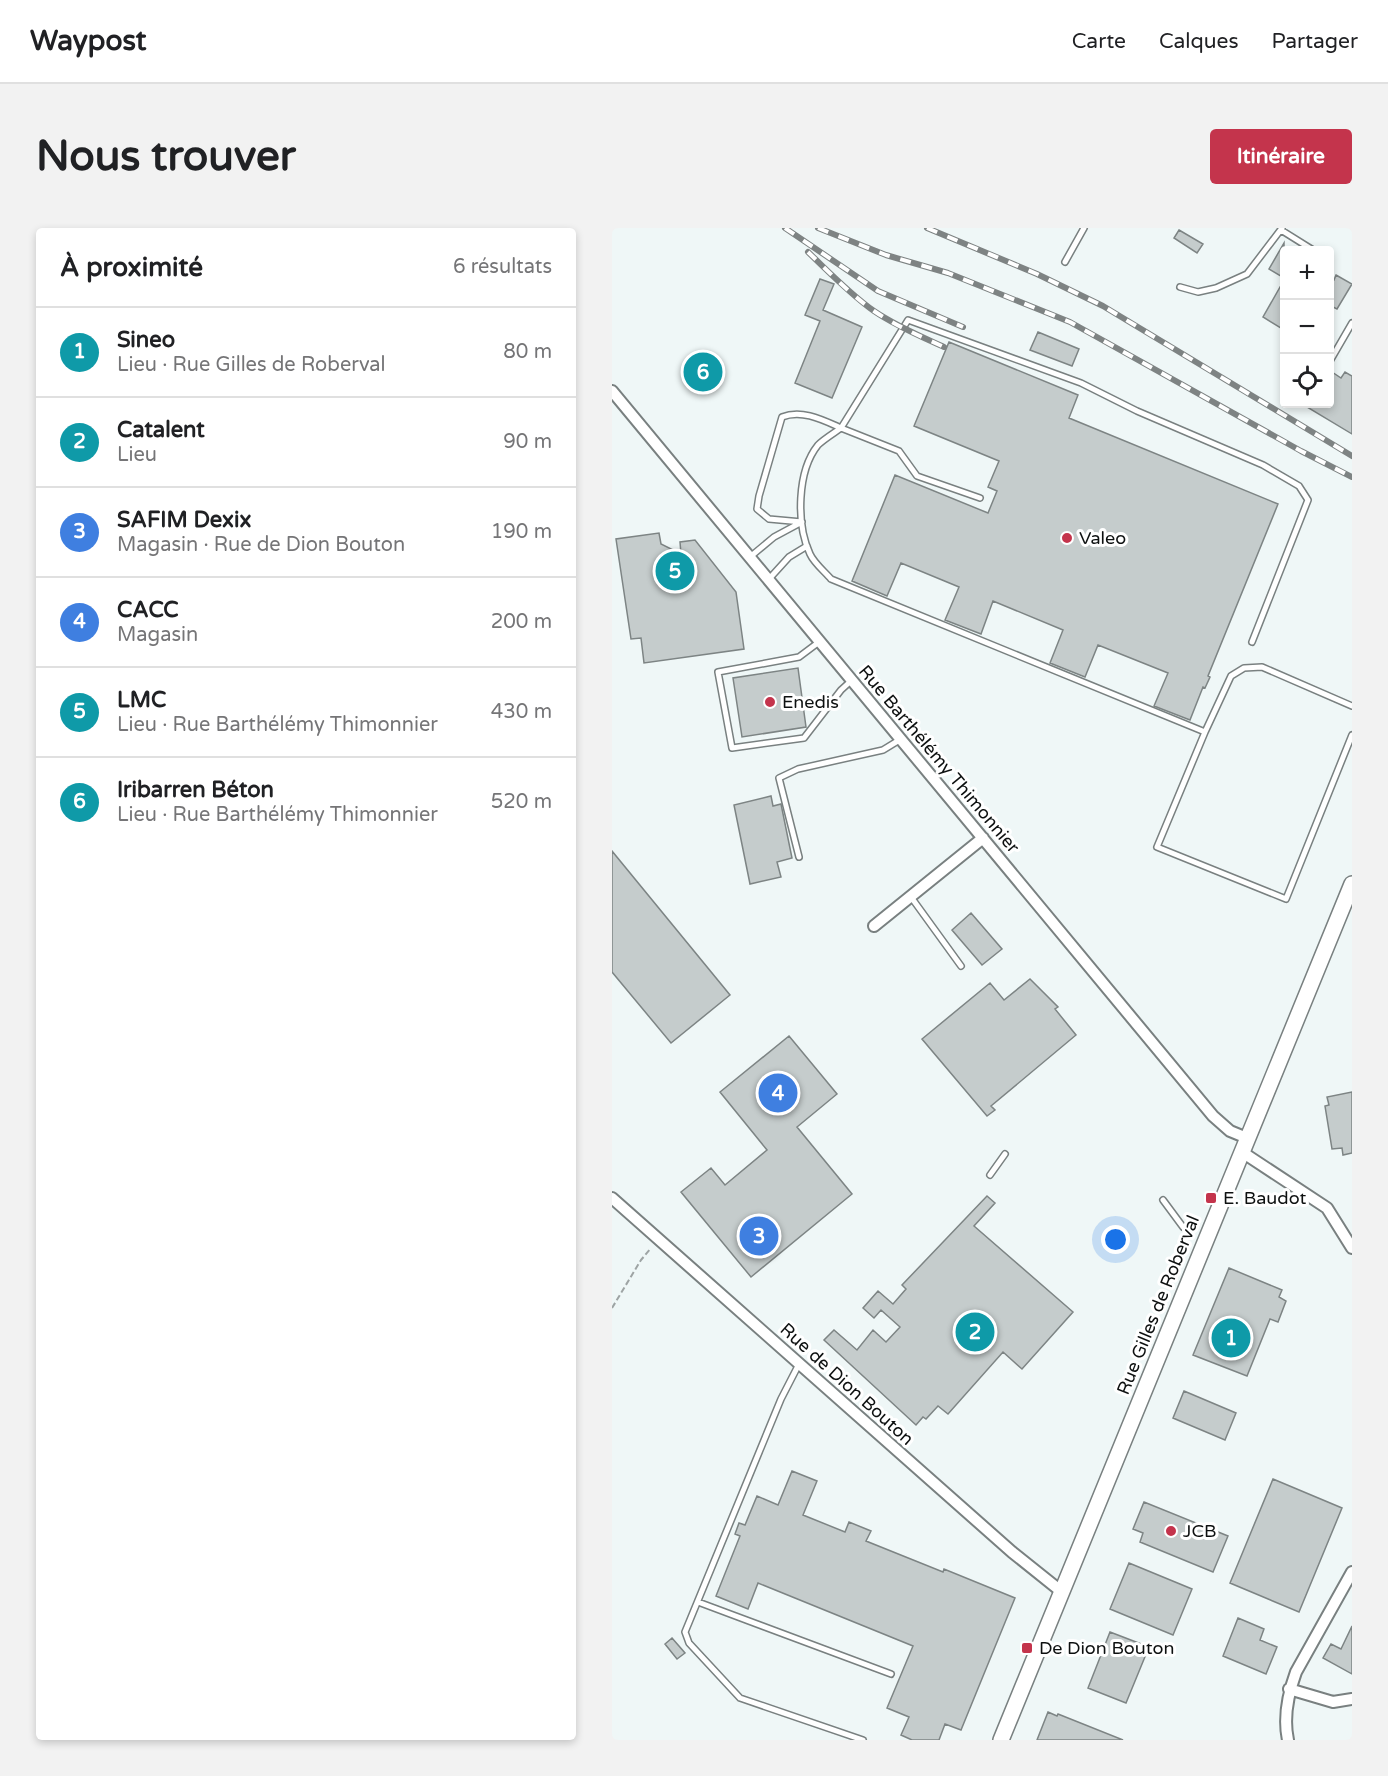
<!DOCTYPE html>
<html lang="fr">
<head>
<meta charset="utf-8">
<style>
	:root { --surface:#fff; --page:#f2f2f2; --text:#202124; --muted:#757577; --line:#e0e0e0; --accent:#c4344c }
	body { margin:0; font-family:"Varela Round",sans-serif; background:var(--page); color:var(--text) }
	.controls { position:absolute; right:18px; top:18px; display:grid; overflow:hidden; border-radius:6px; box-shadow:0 3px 9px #0003 }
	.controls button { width:54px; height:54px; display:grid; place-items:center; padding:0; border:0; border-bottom:2px solid var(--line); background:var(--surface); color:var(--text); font:30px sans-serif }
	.you { position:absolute; left:504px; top:1012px; width:21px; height:21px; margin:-15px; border:4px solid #fff; border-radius:50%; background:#1a73e8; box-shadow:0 0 0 9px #1a73e833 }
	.badge { display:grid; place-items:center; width:39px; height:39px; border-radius:50%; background:var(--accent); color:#fff; font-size:20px; font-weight:700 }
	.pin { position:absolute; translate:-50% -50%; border:3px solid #fff; box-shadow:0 2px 6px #0006 }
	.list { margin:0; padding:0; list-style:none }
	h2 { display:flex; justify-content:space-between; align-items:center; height:78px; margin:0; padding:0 24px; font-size:26px }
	h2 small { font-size:20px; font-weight:400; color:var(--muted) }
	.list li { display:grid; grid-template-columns:39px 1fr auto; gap:18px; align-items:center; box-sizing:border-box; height:90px; padding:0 24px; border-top:2px solid var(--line) }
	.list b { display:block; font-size:22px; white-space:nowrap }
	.list p { margin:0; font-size:20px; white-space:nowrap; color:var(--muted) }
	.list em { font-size:20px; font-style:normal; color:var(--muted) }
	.icon { flex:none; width:33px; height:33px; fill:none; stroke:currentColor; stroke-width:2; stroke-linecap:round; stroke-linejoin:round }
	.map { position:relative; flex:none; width:740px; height:1512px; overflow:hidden; border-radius:6px }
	header { display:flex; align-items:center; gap:36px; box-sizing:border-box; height:84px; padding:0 30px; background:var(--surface); border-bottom:2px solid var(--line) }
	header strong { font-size:28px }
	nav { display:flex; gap:33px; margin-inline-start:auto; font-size:21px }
	.intro { display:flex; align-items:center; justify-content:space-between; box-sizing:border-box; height:144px; padding:0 36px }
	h1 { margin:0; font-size:42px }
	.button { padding:15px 27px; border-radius:6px; background:var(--accent); color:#fff; font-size:21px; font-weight:700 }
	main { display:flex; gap:36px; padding:0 36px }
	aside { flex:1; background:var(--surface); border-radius:6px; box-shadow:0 3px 9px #0003 }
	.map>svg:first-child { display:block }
</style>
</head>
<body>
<header>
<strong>Waypost</strong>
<nav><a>Carte</a><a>Calques</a><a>Partager</a></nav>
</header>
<div class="intro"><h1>Nous trouver</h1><a class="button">Itinéraire</a></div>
<main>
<aside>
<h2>À proximité<small>6 résultats</small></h2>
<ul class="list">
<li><span class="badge" style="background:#0f9aa8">1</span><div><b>Sineo</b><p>Lieu · Rue Gilles de Roberval</p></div><em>80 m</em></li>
<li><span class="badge" style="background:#0f9aa8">2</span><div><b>Catalent</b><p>Lieu</p></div><em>90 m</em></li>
<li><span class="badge" style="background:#3f7fe0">3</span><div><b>SAFIM Dexix</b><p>Magasin · Rue de Dion Bouton</p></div><em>190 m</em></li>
<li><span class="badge" style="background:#3f7fe0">4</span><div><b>CACC</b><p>Magasin</p></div><em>200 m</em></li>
<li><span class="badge" style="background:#0f9aa8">5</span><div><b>LMC</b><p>Lieu · Rue Barthélémy Thimonnier</p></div><em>430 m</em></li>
<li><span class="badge" style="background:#0f9aa8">6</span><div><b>Iribarren Béton</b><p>Lieu · Rue Barthélémy Thimonnier</p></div><em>520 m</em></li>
</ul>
</aside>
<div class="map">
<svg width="740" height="1512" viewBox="0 0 740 1512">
	<rect width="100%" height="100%" fill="#eff7f7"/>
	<path fill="#c5cccc" stroke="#7d8484" stroke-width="1.5" d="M567,2L591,16L585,25L562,10Z
		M672,15V50L657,41Z
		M724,47L740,56L725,81L717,77V50L722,52Z
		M208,51L222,56L211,82L250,99L220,170L183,155L208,93L193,87Z
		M672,52V102L651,89Z
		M426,104L467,121L460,138L418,122Z
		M337,114L466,167L457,190L666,276L596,448L598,449L593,460L591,459L578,492L542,478L556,445L486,417L473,449L438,435L451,402L381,373L369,406L333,392L347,359L289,335L275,368L240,353L283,247L376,285L385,263L376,259L387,233L302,198Z
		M89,128L105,151L92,160L77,137Z
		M717,142L729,150L733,144L740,148V206L690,176H717Z
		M47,305L49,316L69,326L68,314L83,312L124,364L132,421L32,435L29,410L19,411L4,311Z
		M186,440L194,499L130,509L121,450Z
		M159,568L161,578L169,576L180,630L165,634L169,649L138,656L122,577Z
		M0,623L118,767L59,815L0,744Z
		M359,685L390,721L370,737L340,702Z
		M418,751L446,779L443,781L464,807L379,878L383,882L375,888L310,811L378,755L392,772Z
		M177,808L225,866L185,899L240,966L139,1049L69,964L99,940L113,957L155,922L108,864Z
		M740,864V925L731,927L730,920L720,921L713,878L717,877L715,869Z
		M375,968L383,975L362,998L461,1084L410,1141L391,1124L336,1186L326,1178L314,1191L311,1189L304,1197L212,1112L222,1102L245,1122L261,1102L274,1114L288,1099L269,1082L262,1090L251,1080L266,1063L281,1076L294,1061L290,1057Z
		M617,1040L670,1062L667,1069L674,1073L666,1094L658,1091L635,1148L581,1127Z
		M572,1163L624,1185L613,1212L561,1190Z
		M180,1243L205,1253L191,1287L233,1304L237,1294L259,1303L254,1313L331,1344L332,1341L403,1370L349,1502L333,1496L327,1512H300L289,1507L297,1489L275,1480L301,1418L146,1355L136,1381L104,1368L128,1308L123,1306L127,1295L133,1297L145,1268L166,1277Z
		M661,1251L730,1280L687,1384L618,1355Z
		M532,1274L616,1308L601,1344L528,1314L531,1305L521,1301Z
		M517,1335L580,1361L561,1407L498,1381Z
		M626,1390L652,1401L648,1412L665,1419L654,1446L611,1428Z
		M740,1398V1446L711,1430L719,1416L729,1421Z
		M498,1404L537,1419L514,1475L476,1460Z
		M60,1410L73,1425L65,1431L53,1416Z
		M436,1484L445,1488L446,1486L511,1512H425Z"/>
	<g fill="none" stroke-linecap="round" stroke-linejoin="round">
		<g stroke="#798080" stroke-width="8">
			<path id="lane" d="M669,2L701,22
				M453,34L472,0
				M568,59L586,64L604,60L635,46L670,0
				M718,133L740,95
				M368,270L305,248L287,223L229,200C222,205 212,211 206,217C185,243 184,296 198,326C202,335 212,343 219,351L593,504
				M190,294L157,291L145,281L147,268L170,189C190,181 211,192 229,200L296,92L469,155L525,183L651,237L687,258L696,272L640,414
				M138,329L162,309L188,295
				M157,351L177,329L195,318
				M207,414L187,429L106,444L120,520L192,510L229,462L240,452
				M740,478L650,439L632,440L619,448L593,504L545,619L674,671L740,507
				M187,629L167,550L186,541L271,522L289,511
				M299,669L349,738
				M378,947L393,926
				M551,972L571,999
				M187,1136L169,1171L73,1404L77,1415L128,1470L251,1512
				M86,1374L279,1446"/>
		</g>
		<g stroke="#798080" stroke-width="14">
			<path id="street" d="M0,163L601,888L618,903L635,910
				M262,698L371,610
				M630,924L715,980L740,1020
				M0,970L400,1324L450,1364
				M677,1461L721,1474L740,1471
				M676,1512C671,1489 676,1466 684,1444L740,1344"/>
		</g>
		<g stroke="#798080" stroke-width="18">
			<path id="secondary" d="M389,1512L740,656"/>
		</g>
		<path stroke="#9ea4a4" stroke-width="2" stroke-dasharray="6 3" stroke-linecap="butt" d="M0,1080L29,1032L39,1020"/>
		<use href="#lane" stroke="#fff" stroke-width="5"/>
		<use href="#street" stroke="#fff" stroke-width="10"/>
		<use href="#secondary" stroke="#fff" stroke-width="15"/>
		<g stroke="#7e8383" stroke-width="6">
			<path id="rail" d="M173,0L266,63L351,99
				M206,0L274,27L336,45L458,94L689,223L740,249
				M315,0L425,46L491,78L740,228
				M196,24C217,44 238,66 262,83C284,98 308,108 332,119"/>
		</g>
		<use href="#rail" stroke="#fff" stroke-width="4" stroke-dasharray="11" stroke-linecap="butt"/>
	</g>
	<g fill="#c4344c" stroke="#fff" stroke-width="2">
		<circle cx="455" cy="310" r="6"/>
		<circle cx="158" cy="474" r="6"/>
		<rect x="593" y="964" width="12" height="12" rx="3"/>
		<circle cx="559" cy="1303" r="6"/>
		<rect x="409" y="1414" width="12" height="12" rx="3"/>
	</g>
	<g text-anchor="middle" stroke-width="6" stroke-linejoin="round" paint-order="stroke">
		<g font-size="18" fill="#0d1010" stroke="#fff" text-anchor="start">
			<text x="467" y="316">Valeo</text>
			<text x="170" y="480">Enedis</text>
			<text x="611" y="976">E. Baudot</text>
			<text x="571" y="1309">JCB</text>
			<text x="427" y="1426">De Dion Bouton</text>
		</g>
		<g font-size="18" fill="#0d1010" stroke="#fff">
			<text transform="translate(327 531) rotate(50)" y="6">Rue Barthélémy Thimonnier</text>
			<text transform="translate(546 1077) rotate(-68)" y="6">Rue Gilles de Roberval</text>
			<text transform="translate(235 1156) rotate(42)" y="6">Rue de Dion Bouton</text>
		</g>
	</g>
</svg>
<div class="controls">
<button>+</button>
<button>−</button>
<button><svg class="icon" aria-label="locate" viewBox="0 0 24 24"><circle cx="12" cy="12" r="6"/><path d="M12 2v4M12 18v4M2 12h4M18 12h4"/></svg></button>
</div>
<div class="you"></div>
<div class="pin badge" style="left:619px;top:1110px;background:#0f9aa8">1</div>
<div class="pin badge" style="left:363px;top:1104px;background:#0f9aa8">2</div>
<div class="pin badge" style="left:147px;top:1008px;background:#3f7fe0">3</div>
<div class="pin badge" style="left:166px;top:865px;background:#3f7fe0">4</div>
<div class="pin badge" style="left:63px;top:343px;background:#0f9aa8">5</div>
<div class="pin badge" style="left:91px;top:144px;background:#0f9aa8">6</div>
</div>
</main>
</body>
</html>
